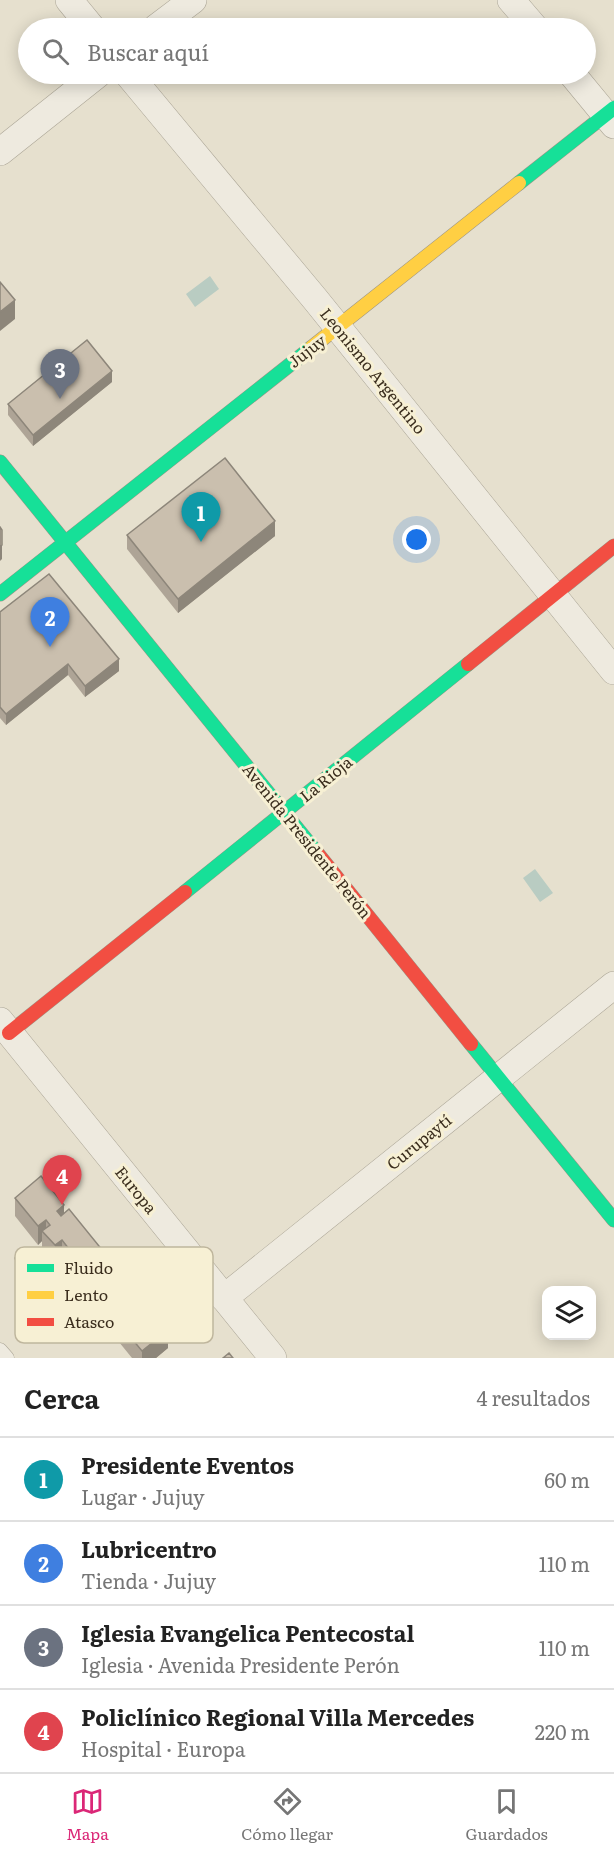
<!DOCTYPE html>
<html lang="es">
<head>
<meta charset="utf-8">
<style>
	:root { --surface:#fff; --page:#f2f2f2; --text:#222; --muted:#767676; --line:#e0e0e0; --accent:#db2777 }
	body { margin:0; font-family:Literata,serif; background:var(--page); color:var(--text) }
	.controls { position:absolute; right:18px; bottom:18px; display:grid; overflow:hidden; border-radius:12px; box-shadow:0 3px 15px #0003 }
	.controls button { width:54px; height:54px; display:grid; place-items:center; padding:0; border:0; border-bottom:2px solid var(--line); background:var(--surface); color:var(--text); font:30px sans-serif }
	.you { position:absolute; left:417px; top:540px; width:21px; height:21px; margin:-15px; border:4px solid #fff; border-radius:50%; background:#1a73e8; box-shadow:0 0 0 9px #1a73e833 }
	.badge { display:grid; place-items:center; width:39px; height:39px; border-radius:50%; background:var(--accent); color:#fff; font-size:20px; font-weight:700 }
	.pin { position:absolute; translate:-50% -50px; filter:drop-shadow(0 2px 3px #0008) }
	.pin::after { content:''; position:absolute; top:32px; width:21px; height:18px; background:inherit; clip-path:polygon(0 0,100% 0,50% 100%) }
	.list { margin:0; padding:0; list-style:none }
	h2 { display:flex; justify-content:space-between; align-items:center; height:78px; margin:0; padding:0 24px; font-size:26px }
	h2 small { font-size:20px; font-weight:400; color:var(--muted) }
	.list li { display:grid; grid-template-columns:39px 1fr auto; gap:18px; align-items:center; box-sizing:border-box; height:84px; padding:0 24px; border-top:2px solid var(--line) }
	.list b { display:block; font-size:22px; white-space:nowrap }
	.list p { margin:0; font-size:20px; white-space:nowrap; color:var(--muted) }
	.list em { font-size:20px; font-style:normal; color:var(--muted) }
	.icon { flex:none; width:33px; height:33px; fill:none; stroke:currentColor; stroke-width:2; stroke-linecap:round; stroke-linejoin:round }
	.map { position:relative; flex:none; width:614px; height:1358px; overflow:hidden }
	.search { position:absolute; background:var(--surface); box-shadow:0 3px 15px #0003; left:18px; right:18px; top:18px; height:66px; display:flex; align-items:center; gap:15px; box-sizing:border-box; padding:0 21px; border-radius:33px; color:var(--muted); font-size:22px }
	.sheet { height:414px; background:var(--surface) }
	nav { display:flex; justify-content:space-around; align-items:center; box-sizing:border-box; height:84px; border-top:2px solid var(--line); background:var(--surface); font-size:16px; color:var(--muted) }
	nav a { display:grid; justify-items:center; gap:3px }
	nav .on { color:var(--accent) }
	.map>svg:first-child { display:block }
</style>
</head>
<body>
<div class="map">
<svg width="614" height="1358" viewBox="0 0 614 1358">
	<rect width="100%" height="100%" fill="#e6e0ce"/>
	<path fill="#b9ccc2" d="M210,276L219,289L195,307L186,294Z
		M535,869L553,893L540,902L523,878Z"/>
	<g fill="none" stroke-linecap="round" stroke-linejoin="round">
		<g stroke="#aba596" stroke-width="15">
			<path id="lane" d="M0,1350L7,1358"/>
		</g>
		<g stroke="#aba596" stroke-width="28">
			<path id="street" d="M69,0L92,28
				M511,0L535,28
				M156,28L193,0
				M128,74L315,299L614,671
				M572,74L614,125
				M0,152L98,74
				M0,1021L273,1358
				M224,1298L614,985"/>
		</g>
		<g stroke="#9b9486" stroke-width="15">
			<path id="fast" d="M519,183L614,108
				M0,462L317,853
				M0,594L311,348
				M185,892L468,664
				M471,1044L614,1220"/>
		</g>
		<g stroke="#9b9486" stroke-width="15">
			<path id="slow" d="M311,348L519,183"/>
		</g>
		<g stroke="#9b9486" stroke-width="15">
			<path id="jam" d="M468,664L614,546
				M317,853L471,1044
				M9,1033L185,892"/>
		</g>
		<use href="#lane" stroke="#eeeadf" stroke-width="14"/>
		<use href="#street" stroke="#eeeadf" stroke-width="27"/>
		<use href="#fast" stroke="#16e098" stroke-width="14"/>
		<use href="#slow" stroke="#ffcf43" stroke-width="14"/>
		<use href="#jam" stroke="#f24e42" stroke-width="14"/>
	</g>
	<path fill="#aea496" d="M112,382L33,446L8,415V404Z
		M127,535L275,536L178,613L127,549Z
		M0,612L119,671L85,697L68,675L6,725L0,718Z
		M15,1198L64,1213L133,1300L168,1348L156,1358H132L71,1283V1276L18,1286L15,1277V1258L46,1253L42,1249V1241L38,1245L15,1216Z"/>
	<path fill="#8d867a" d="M15,300V319L0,331V312Z
		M112,371V382L33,446V435Z
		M275,521V536L178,613V599Z
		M2,545V559L0,561V547Z
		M119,659V671L85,697V686Z
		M68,664V675L6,725V714Z
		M64,1205V1223L57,1211Z
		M46,1220V1234L42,1231V1241L38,1245V1226Z
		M62,1240V1258L55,1260V1245Z
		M133,1288V1307L123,1315V1296Z
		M168,1330V1348L156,1358H142V1351Z"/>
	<path fill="#cabfae" stroke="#8d867a" stroke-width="1.5" d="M0,282L15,300L0,312Z
		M87,340L112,371L33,435L8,404Z
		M225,458L275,521L178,599L127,535Z
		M0,527L2,530V545L0,547Z
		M49,574L119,659L85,686L68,664L6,714L0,707V612Z
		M41,1176L64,1205L57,1211L61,1216L69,1209L133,1288L123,1296L129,1303L139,1294L168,1330L142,1351L71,1265L78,1259L76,1256L18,1267L15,1258L69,1249L62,1240L55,1245L42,1231L50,1225L46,1220L38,1226L15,1198Z
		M229,1353L233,1358H223Z"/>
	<g text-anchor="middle" stroke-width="6" stroke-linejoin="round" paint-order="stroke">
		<g font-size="16" fill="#3b2e1e" stroke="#f7f0d4">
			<text transform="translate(307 351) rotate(-38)" y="6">Jujuy</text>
			<text transform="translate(373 371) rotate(51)" y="6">Leonismo Argentino</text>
			<text transform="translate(326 779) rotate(-39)" y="6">La Rioja</text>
			<text transform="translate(307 841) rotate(51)" y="6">Avenida Presidente Perón</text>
			<text transform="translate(419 1142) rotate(-39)" y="6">Curupaytí</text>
			<text transform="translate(136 1190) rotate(51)" y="6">Europa</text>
		</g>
	</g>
	<rect x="15" y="1247" width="198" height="96" rx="9" fill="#f7f0d4" stroke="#bfb69d" stroke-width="1.5"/>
	<rect x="27" y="1264" width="27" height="8" fill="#16e098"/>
	<rect x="27" y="1291" width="27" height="8" fill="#ffcf43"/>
	<rect x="27" y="1318" width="27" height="8" fill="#f24e42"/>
	<g font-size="16" fill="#3b2e1e">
		<text x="64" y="1274">Fluido</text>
		<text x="64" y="1301">Lento</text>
		<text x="64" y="1328">Atasco</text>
	</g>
</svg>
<div class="controls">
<button><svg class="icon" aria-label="layers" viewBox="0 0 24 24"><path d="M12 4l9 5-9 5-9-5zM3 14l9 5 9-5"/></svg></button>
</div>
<div class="you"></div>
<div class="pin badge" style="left:201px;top:542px;background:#0f9aa8">1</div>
<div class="pin badge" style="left:50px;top:647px;background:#3f7fe0">2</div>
<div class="pin badge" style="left:60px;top:399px;background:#6b7280">3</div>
<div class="pin badge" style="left:62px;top:1205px;background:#e0444e">4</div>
<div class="search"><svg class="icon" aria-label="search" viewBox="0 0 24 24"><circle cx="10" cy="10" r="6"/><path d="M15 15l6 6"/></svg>Buscar aquí</div>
</div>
<section class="sheet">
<h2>Cerca<small>4 resultados</small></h2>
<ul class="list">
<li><span class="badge" style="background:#0f9aa8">1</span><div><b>Presidente Eventos</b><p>Lugar · Jujuy</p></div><em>60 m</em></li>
<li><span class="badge" style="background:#3f7fe0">2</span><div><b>Lubricentro</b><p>Tienda · Jujuy</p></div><em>110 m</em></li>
<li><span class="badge" style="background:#6b7280">3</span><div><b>Iglesia Evangelica Pentecostal</b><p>Iglesia · Avenida Presidente Perón</p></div><em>110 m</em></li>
<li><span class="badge" style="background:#e0444e">4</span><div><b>Policlínico Regional Villa Mercedes</b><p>Hospital · Europa</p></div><em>220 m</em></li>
</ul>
</section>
<nav>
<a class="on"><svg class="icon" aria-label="map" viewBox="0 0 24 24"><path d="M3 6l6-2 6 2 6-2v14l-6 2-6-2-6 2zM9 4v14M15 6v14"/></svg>Mapa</a>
<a><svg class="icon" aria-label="directions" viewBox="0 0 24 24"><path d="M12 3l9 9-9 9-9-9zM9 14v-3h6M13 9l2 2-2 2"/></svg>Cómo llegar</a>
<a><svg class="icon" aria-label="saved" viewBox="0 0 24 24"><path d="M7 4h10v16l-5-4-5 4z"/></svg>Guardados</a>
</nav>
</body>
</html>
